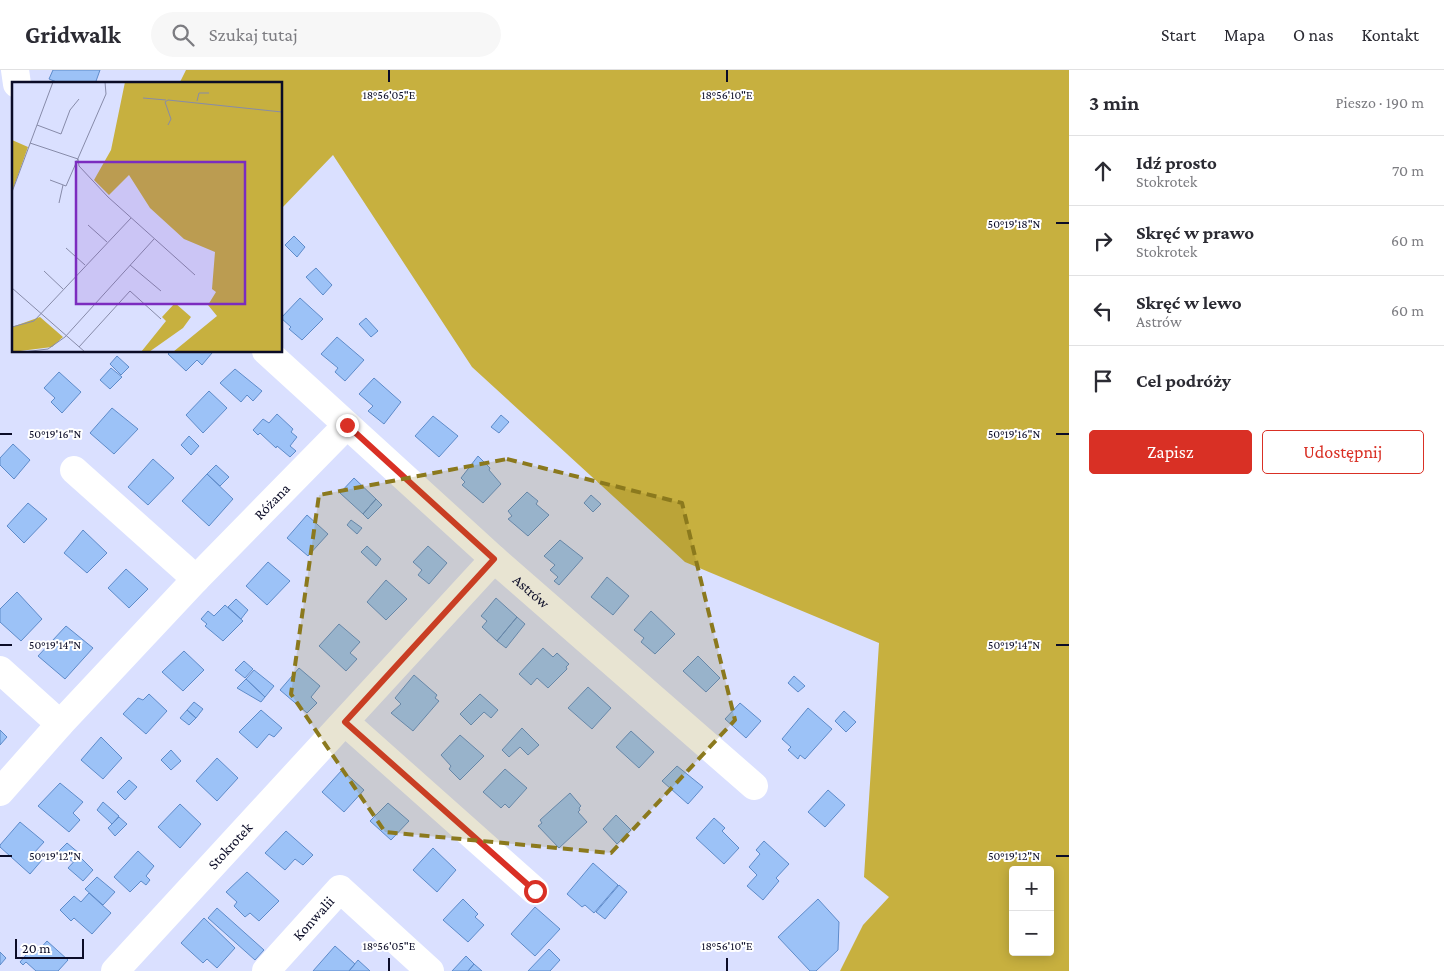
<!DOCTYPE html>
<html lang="pl">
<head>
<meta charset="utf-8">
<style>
	:root { --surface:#fff; --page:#f7f7f7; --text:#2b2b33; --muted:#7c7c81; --line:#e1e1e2; --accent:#d93025 }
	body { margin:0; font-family:"Crimson Pro",serif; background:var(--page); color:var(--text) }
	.controls { position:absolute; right:15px; bottom:15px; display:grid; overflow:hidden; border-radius:5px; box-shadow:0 2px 12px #0003 }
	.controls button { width:45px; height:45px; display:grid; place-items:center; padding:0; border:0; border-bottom:1px solid var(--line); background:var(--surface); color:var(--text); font:25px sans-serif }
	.scale { position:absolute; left:15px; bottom:12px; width:69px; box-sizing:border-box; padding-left:5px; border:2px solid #0b0c27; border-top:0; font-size:14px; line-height:18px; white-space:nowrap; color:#0b0c27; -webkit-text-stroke:4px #fff; paint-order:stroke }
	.stop { position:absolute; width:15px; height:15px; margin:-11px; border:4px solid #d93025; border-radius:50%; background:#fff }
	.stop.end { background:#d93025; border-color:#fff; box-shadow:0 1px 5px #0008 }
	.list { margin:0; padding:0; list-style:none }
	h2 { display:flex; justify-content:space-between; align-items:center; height:65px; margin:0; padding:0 20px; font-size:21px }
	h2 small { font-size:16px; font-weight:400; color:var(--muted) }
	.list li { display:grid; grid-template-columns:32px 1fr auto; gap:15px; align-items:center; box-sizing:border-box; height:70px; padding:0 20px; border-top:1px solid var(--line) }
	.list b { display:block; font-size:19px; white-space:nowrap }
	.list p { margin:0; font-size:16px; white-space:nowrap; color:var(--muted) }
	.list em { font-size:16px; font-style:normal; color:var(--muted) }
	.actions { display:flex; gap:10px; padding:15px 20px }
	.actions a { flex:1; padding:11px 0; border:1px solid var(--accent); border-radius:5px; text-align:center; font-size:18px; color:var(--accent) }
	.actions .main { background:var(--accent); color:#fff }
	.icon { flex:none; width:28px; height:28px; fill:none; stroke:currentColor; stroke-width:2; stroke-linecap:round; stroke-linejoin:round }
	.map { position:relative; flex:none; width:1069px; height:901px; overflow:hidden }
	header { display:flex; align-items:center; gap:30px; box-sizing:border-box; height:70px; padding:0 25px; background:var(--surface); border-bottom:1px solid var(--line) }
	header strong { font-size:24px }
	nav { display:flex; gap:28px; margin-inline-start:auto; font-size:18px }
	.search { width:350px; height:45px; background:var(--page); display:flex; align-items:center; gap:12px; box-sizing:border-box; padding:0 18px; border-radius:28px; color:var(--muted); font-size:19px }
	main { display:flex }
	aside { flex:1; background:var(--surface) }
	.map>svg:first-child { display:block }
</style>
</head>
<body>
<header>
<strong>Gridwalk</strong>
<div class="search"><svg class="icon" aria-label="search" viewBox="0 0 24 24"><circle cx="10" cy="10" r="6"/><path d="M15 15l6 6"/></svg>Szukaj tutaj</div>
<nav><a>Start</a><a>Mapa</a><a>O nas</a><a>Kontakt</a></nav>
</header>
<main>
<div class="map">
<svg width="1069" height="901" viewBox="0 0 1069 901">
	<rect width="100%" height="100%" fill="#dae0ff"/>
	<path fill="#c7b03f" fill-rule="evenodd" d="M186,0H1069V901H840L863,855L889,827L864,807L879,573L685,492L472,297L333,85L281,139V14H179ZM1013,800H1050V882H1013Z"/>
	<path fill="#9cc2f7" stroke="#5e8bca" d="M53,0H100L95,14H62L49,9Z
		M294,166L305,177L297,187L285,175Z
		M316,198L332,215L323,225L306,207Z
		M300,228L323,249L302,270L289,259L291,257L281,248Z
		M366,248L378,261L371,267L359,254Z
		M337,267L364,290L345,311L335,302L338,298L321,284Z
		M171,281H210L212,283L202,295L197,290L186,301L168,284Z
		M117,286L129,297L121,305L110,294Z
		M111,298L122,307L110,319L100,310Z
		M235,299L262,321L253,331L247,325L241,332L220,313Z
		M59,302L81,322L62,343L51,332L55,328L44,318Z
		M374,308L401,332L384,354L368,341L373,336L359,324Z
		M209,321L227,338L203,363L186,345Z
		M112,338L138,359L114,384L90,363Z
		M277,344L293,359L291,362L297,367L290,376L296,381L290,387L277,376L276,378L260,363L258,365L253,360L263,349L269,353Z
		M501,345L509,352L499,363L491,357Z
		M433,346L458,366L439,387L415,366Z
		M189,366L199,376L191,385L181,375Z
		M13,374L30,390L14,409L0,395V388Z
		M478,386L490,398L489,400L501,414L483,433L462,415L465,412L461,408Z
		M153,389L174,408L148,435L128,417Z
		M216,395L229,407L220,416L207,404Z
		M207,404L233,429L209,456L182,431Z
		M354,408L376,429L363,444L340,423Z
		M527,422L538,431L536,434L549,445L528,466L508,449L512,446L508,441Z
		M591,425L601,434L593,442L584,433Z
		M376,429L382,435L368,449L363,444Z
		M28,433L47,449L24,473L7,456Z
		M307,445L328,464L308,486L287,468Z
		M351,450L362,458L357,464L347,455Z
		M83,460L107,483L87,503L64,483Z
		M560,470L583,488L559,515L554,511L558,507L550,500L555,495L544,486Z
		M367,476L381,489L376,496L361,482Z
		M428,476L447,493L429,514L418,505L422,500L413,492Z
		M268,492L290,511L267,535L246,516Z
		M126,499L148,519L129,538L108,518Z
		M607,507L629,526L613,545L591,527Z
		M386,510L407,529L386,550L367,532Z
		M17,522L42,549L21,571L0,552V539Z
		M496,528L517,547L497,571L482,557L487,551L481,546Z
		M236,529L248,540L241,549L228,537Z
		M225,535L243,551L223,571L205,556L207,554L201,549L208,541L214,546Z
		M651,541L675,564L655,584L641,572L644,568L634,560Z
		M517,547L525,554L506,578L497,571Z
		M339,554L360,572L350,583L357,589L346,601L319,576Z
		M66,556L93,578L65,609L38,586Z
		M543,578L553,587L557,583L569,594L566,597L567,599L548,618L537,608L531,615L519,604Z
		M184,581L204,600L183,621L162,602Z
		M698,586L720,608L706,622L683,601Z
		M244,591L253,599L245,608L235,600Z
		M299,598L320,616L311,627L317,633L307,643L280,620Z
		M254,600L274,616L265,627L246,609Z
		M414,605L437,625L435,628L439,631L413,661L391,643L401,634L395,628Z
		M794,606L805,616L798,622L788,613Z
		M246,609L265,627L261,632L237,618Z
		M588,617L611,638L592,659L568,638Z
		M149,624L167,641L146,664L123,644L138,628L143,630Z
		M480,624L498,640L491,648L484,642L471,655L460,644Z
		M194,632L203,639L196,648L187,640Z
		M740,633L761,651L746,668L725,649Z
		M808,638L832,659L805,689L800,685L798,689L788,680L791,677L782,669Z
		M187,640L196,648L189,655L180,648Z
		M261,640L282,658L274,667L269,664L257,678L239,662Z
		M844,641L856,652L846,662L835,651Z
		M522,658L539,675L528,685L520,677L509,687L502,680Z
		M0,660L7,667L0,675Z
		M631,661L654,682L639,698L616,677Z
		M460,665L484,686L460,710L449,699L451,696L441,685Z
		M101,667L122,688L103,709L81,690Z
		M171,680L181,691L171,700L161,690Z
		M217,688L238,708L217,731L196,711Z
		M677,696L703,717L688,734L662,711Z
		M505,699L527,718L509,738L505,734L501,738L483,722Z
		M342,700L364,720L344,742L322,722Z
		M129,710L137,717L125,730L117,722Z
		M60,713L83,732L73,743L80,750L69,762L38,736Z
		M828,720L845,735L825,757L808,742Z
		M570,723L581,736L579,738L580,740L578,742L587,752L559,778L538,756L542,753L540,750Z
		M103,732L119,746L112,754L97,740Z
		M388,733L409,751L391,770L370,751Z
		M180,734L201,754L180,778L158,757Z
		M616,745L631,760L617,774L603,759Z
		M119,747L127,754L115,766L108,758Z
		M714,748L725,758L722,761L739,778L724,794L696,768Z
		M20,752L44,772L34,783L42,790L30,804L0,777V775Z
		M286,761L313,785L303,795L295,789L285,800L265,783Z
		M764,771L789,794L776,808L779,811L763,830L747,816L757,805L749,797L760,784L756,780Z
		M67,773L80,784L73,792L59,781Z
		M433,778L456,800L437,822L413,800Z
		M138,781L154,796L146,806L150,810L146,815L141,811L130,822L114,807Z
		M79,786L93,800L83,811L68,798Z
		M593,793L618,815L594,843L585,835L582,837L567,824Z
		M247,802L279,831L259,851L250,843L245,847L234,836L237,832L226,822Z
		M97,807L115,822L103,835L85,819Z
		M619,815L627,822L605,849L596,842Z
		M89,823L111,843L92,864L74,848L71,851L60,840L74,826L81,832Z
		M463,829L478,844L475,847L484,855L468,872L443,850Z
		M818,829L839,852L838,880L816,901H810L778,867Z
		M535,837L560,859L535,886L511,864Z
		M217,838L264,880L255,890L208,848Z
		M204,848L235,878L217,898L207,889L203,893L181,873Z
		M47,871L68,890L58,901H36L26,892L23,895L20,892L33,877L38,881Z
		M335,876L355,894L349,901H313Z
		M549,879L560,890L550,901H528Z
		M0,882L6,888L0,895Z
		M466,886L474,894L468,901H452Z
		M358,890L370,901H349Z
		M474,894L482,901H468Z"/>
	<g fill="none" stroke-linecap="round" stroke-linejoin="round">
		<g stroke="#fff" stroke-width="28">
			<path d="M15,0L17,14"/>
			<path id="s1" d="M266,281L494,489L754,716"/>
			<path d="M74,400L196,509"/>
			<path d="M0,600L60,654"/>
			<path d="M345,652L535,821"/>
			<path id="s2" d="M0,722L60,654L196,509L347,355"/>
			<path id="s3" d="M115,901L494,489"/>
			<path id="s4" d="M266,901L340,819L430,901"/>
		</g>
	</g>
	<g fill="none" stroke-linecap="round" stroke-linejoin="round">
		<path stroke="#d93025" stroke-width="6" d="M347,355L494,489L345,652L535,821"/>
	</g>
	<path fill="#8b791d" fill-opacity="0.2" stroke="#8b791d" stroke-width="4" stroke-dasharray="10 6" stroke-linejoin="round" d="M507,389L682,433L735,650L611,783L385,762L291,624L319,425Z"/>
	<path fill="none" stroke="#0b0c27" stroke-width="2" d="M389,0V12M727,0V12M1056,153H1069M0,364H12M1056,364H1069M0,575H12M1056,575H1069M0,786H12M1056,786H1069M389,888V901M727,888V901"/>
	<g text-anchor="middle" stroke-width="4" stroke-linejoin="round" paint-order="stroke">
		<g font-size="15" fill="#0b0c27" stroke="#fff">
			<text dy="5" stroke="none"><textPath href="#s2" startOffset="398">Różana</textPath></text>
			<text dy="5" stroke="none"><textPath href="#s1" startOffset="358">Astrów</textPath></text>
			<text dy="5" stroke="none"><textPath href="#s3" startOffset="170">Stokrotek</textPath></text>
			<text dy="5" stroke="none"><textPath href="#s4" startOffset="71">Konwalii</textPath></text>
		</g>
	</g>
	<g transform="translate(12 12)">
		<rect width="270" height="270" fill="#dae0ff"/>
		<path d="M113,0H270V270H161L205,234L196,223L204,210L200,207L203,170L172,157L138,126L117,93L97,113L82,98L99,68ZM0,58L16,65L0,110ZM163,221L179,235L171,246L137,270H129L154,239L150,235ZM28,235L51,255L40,265L0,270V245Z" fill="#c7b03f"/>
		<path fill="none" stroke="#878ba9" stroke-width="1" d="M131,16L154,18M185,19L187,11H197M25,43L49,52L58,28L67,17M156,43L159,37L153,20L156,18L270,30M18,61L66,77L67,84L96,115L183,193M38,98L54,104L94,12L93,0M0,110L41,0M47,121L51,103M76,143L95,160M54,166L73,183M118,183L149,209M32,189L51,207M0,206L73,270M0,245L22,239L119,136M67,265L118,209L149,237M11,270L36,267L53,255L142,157"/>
		<path fill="#7b2cbf" fill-opacity="0.15" stroke="#7b2cbf" stroke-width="2.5" d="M64,80H233V222H64Z"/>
		<rect width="270" height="270" fill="none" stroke="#0b0c27" stroke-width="2.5"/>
	</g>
	<g font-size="12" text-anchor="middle" fill="#0b0c27" stroke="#fff" stroke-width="4" stroke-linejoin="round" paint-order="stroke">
		<text x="389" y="29">18°56'05"E</text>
		<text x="727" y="29">18°56'10"E</text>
		<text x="1014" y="158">50°19'18"N</text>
		<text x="55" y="368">50°19'16"N</text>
		<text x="1014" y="368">50°19'16"N</text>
		<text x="55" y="579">50°19'14"N</text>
		<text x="1014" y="579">50°19'14"N</text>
		<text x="55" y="790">50°19'12"N</text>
		<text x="1014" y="790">50°19'12"N</text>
		<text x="389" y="880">18°56'05"E</text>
		<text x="727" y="880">18°56'10"E</text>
	</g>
</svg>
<div class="controls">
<button>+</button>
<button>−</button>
</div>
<div class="scale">20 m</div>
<div class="stop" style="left:535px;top:821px"></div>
<div class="stop end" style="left:347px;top:355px"></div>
</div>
<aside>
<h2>3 min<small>Pieszo · 190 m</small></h2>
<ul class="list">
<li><svg class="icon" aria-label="ahead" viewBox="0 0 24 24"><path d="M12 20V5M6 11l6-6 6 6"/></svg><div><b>Idź prosto</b><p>Stokrotek</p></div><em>70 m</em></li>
<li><svg class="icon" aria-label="right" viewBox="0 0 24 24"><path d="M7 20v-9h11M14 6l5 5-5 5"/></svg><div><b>Skręć w prawo</b><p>Stokrotek</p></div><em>60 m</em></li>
<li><svg class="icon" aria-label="left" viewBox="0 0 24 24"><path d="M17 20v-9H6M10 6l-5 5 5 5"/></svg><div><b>Skręć w lewo</b><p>Astrów</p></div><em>60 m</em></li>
<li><svg class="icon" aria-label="arrive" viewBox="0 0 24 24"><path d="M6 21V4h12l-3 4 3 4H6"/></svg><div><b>Cel podróży</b></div></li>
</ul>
<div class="actions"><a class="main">Zapisz</a><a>Udostępnij</a></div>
</aside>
</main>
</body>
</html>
